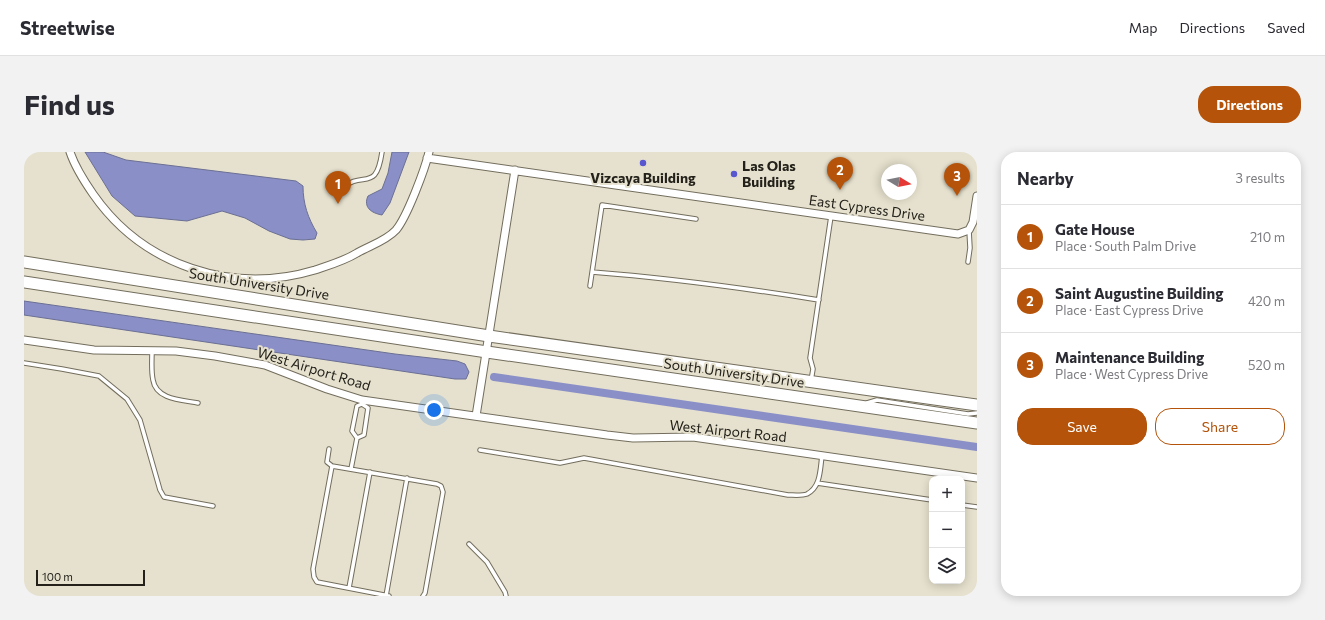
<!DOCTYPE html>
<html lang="en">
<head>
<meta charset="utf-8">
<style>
	:root { --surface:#fff; --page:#f2f2f3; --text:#2b2b33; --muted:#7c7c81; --line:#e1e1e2; --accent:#b45309 }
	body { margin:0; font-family:Commissioner,sans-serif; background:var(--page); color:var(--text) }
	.controls { position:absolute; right:12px; bottom:12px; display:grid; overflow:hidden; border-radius:8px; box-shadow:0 2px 10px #0003 }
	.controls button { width:36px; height:36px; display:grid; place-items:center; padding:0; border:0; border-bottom:1px solid var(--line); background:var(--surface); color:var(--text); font:20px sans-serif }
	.compass { position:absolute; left:857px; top:12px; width:36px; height:36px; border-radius:50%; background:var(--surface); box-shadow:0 2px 10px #0003; rotate:100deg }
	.scale { position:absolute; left:12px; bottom:10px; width:109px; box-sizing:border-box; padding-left:4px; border:2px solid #23211a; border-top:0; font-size:11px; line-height:14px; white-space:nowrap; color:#23211a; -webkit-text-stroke:3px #e6e1ce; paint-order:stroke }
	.you { position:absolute; left:410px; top:258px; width:14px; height:14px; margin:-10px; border:3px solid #fff; border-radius:50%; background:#1a73e8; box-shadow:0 0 0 6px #1a73e833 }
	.badge { display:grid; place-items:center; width:26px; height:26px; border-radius:50%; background:var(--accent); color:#fff; font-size:13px; font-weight:700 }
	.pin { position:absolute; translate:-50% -33px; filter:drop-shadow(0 1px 2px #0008) }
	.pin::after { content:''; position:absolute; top:21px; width:14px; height:12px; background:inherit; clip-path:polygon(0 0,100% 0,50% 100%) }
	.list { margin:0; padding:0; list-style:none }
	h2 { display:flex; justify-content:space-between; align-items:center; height:52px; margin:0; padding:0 16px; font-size:17px }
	h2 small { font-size:13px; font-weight:400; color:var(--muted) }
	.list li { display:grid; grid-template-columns:26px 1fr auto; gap:12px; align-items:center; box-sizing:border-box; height:64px; padding:0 16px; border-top:1px solid var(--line) }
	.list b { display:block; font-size:15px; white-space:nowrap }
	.list p { margin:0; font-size:13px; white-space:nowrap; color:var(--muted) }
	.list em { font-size:13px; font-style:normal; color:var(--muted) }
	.actions { display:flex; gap:8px; padding:12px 16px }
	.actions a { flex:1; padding:9px 0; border:1px solid var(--accent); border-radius:16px; text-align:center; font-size:14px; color:var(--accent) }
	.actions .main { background:var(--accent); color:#fff }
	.icon { flex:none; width:22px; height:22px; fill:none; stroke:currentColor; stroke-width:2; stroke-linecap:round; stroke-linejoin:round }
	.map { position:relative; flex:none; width:953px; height:444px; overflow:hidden; border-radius:16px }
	header { display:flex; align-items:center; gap:24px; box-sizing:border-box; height:56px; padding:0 20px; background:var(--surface); border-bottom:1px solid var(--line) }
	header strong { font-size:19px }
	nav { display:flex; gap:22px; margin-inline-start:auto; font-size:14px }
	.intro { display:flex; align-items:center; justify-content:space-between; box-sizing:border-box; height:96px; padding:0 24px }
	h1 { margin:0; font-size:28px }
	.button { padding:10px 18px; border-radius:16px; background:var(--accent); color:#fff; font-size:14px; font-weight:700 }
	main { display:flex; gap:24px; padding:0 24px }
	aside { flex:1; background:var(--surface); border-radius:16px; box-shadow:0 2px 10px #0003 }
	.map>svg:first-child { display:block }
</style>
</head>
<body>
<header>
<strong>Streetwise</strong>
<nav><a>Map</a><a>Directions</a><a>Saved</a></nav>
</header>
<div class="intro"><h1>Find us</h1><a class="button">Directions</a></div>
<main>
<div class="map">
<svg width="953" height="444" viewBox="0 0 953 444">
	<rect width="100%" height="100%" fill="#e6e1ce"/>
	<path fill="#8a90c7" stroke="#6b6f93" d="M61,0H79L102,8L272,29L279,34C279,52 284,66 293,81L291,87L279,88L266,87L245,79L221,66L198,59L163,69L111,64L88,44Z
		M368,0H385L366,51L358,63C347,61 339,55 344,44L358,37L364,21Z
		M0,149L371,202L433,209L441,212L445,220L442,227H431L0,163Z"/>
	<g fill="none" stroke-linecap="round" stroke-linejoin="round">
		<path stroke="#8a90c7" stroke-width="8" d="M470,225L953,295"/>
		<g stroke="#736d5d" stroke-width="5.5">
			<path id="lane" d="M318,36C340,18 352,41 358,0
				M944,110L946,96L945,78
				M568,120C644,126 720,136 795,148
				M566,134L578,53L672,67
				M128,199C128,209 127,219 129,228C132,248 159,248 174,251
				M0,211L38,217L75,224L103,247L116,268L136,338L140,345L189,354
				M787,229L789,217L786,206L807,64
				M843,251L853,248L944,262L953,261
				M333,286L340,283L344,256L338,252
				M305,297L303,310L308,314
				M456,298L536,311L560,306L764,343C769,343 778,344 783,342C797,335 796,317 798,304
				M327,317L333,286L328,279L333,254L338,252
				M793,331L908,348
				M938,353L953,355
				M445,392L463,410L481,440L482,444
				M325,436L346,320
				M362,444L383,326
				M365,444L293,430L290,425L289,417L308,314L413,332L417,334L419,340L401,441L399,444"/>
		</g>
		<g stroke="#736d5d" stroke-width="9">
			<path id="street" d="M46,0C51,15 60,29 69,42C119,114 208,143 291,118C306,113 320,109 333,101C345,94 362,89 372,78C383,65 401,17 405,0
				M403,6L934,82L945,78L949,70L953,44
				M0,188L70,198L152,199L191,204L241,213L303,237L338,248L583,283L609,286L669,285L953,326
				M452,264L491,18"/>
		</g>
		<g stroke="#736d5d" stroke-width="13">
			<path id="primary" d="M0,110L465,184L953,253
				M0,130L463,200L953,271"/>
		</g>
		<use href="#lane" stroke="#fff" stroke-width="3.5"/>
		<use href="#street" stroke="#fff" stroke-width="7"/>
		<use href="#primary" stroke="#fff" stroke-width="11"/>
	</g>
	<g fill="#5957cf" stroke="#e6e1ce" stroke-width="1.5">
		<circle cx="619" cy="11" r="4"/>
		<circle cx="710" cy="22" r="4"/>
	</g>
	<g text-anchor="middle" stroke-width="4" stroke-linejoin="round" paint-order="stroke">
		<g font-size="14" font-weight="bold" fill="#23211a" stroke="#e6e1ce" text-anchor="start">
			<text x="718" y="19">Las Olas<tspan x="718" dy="16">Building</tspan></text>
			<text x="619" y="31" text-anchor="middle">Vizcaya Building</text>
		</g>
		<g font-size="14" fill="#23211a" stroke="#e6e1ce">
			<text transform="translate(843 56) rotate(8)" y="5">East Cypress Drive</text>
			<text transform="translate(235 132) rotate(9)" y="5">South University Drive</text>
			<text transform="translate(290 217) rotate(17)" y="5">West Airport Road</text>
			<text transform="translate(710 221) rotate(8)" y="5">South University Drive</text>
			<text transform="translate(704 279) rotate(6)" y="5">West Airport Road</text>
		</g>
	</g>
</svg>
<div class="controls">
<button>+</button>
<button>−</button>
<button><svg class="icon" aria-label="layers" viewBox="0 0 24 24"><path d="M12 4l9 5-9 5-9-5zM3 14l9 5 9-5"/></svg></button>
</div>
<svg class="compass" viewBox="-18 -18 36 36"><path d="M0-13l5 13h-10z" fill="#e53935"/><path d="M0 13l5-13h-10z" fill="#7c7c81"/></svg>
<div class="scale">100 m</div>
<div class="you"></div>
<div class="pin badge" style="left:314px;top:52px">1</div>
<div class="pin badge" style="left:816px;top:38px">2</div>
<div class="pin badge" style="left:933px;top:44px">3</div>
</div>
<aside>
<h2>Nearby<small>3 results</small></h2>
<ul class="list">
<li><span class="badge">1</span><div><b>Gate House</b><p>Place · South Palm Drive</p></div><em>210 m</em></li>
<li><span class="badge">2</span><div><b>Saint Augustine Building</b><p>Place · East Cypress Drive</p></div><em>420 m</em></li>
<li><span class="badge">3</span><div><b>Maintenance Building</b><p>Place · West Cypress Drive</p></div><em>520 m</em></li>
</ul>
<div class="actions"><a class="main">Save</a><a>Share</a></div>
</aside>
</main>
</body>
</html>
